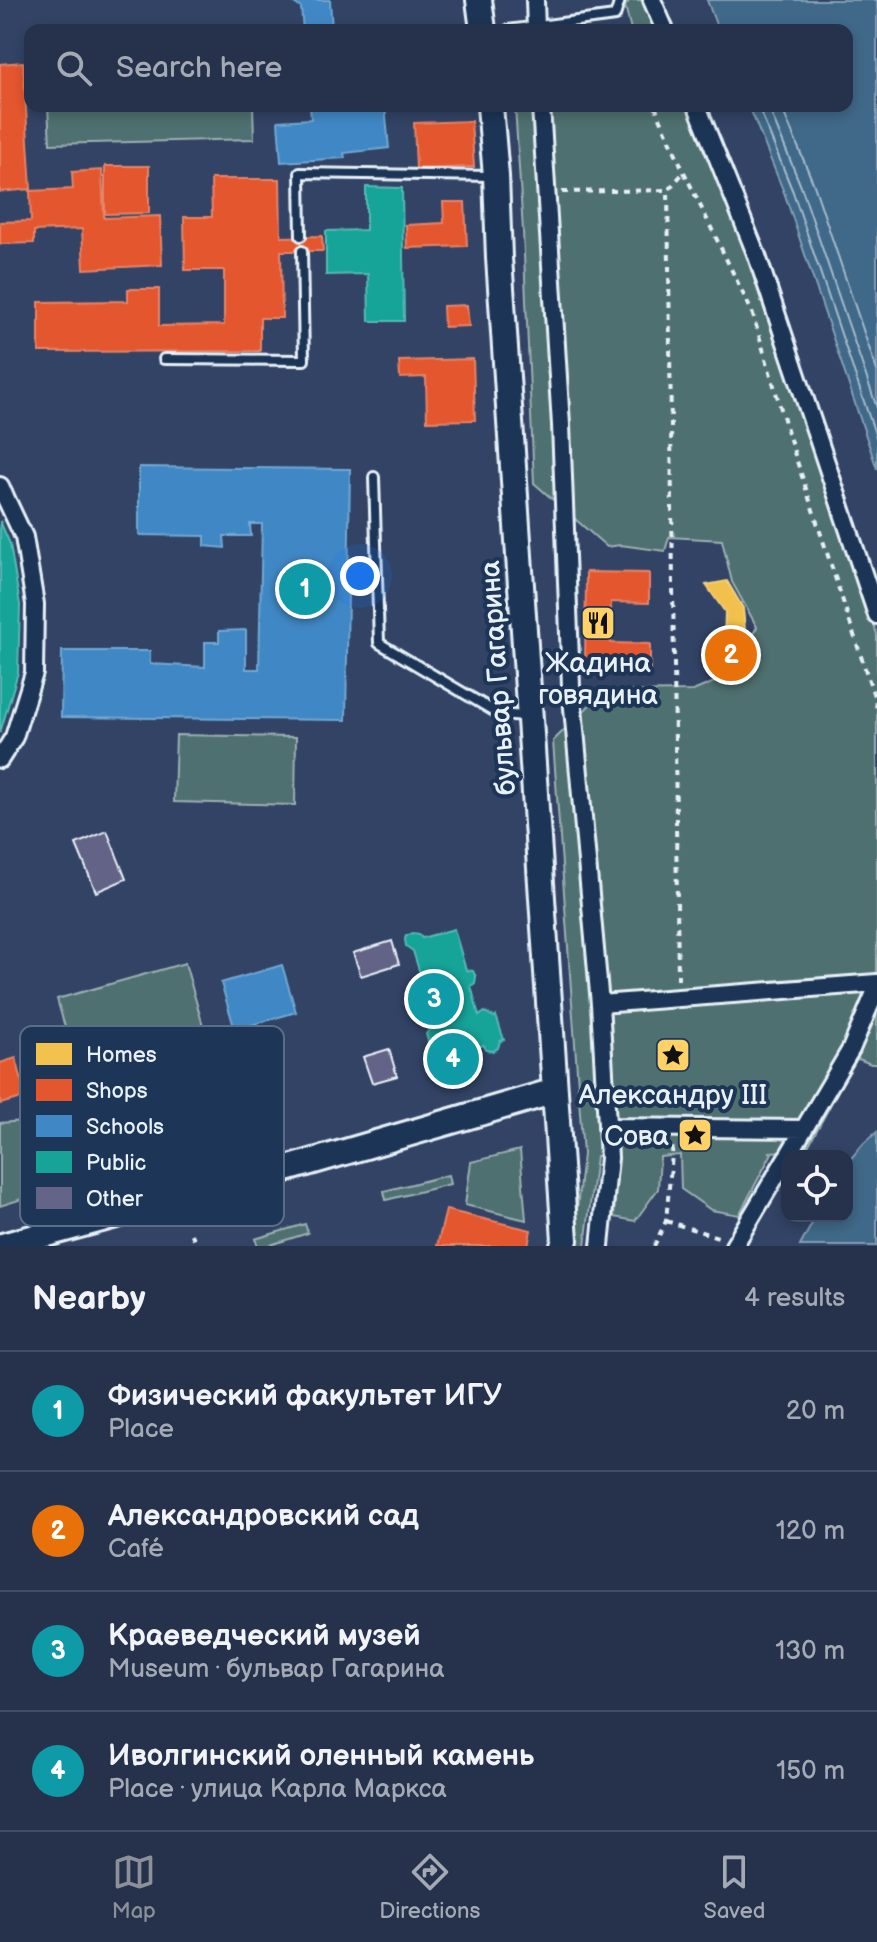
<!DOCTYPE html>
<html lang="en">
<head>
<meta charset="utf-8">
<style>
	:root { --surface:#26324c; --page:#323e56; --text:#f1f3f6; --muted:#a4aab5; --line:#424d64; --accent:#8c9099 }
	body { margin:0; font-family:"Balsamiq Sans",sans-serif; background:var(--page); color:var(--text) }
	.controls { position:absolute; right:24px; bottom:24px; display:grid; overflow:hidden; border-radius:16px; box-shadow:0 4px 12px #0003 }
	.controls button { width:72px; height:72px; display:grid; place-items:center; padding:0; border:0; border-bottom:2px solid var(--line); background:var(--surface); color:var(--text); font:40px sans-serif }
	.you { position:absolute; left:360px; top:576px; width:28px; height:28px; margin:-20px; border:6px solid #fff; border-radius:50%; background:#1a73e8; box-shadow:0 0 0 12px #1a73e833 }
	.badge { display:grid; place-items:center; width:52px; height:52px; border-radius:50%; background:var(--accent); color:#fff; font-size:26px; font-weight:700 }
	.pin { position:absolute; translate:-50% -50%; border:4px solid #fff; box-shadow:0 2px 8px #0006 }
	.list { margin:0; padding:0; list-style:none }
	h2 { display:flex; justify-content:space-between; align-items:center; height:104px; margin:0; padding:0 32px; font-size:34px }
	h2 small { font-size:26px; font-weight:400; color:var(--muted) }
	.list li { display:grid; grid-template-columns:52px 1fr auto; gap:24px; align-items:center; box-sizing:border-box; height:120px; padding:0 32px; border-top:2px solid var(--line) }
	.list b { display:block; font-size:30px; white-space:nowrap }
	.list p { margin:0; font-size:26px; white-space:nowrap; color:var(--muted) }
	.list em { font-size:26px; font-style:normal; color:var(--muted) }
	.icon { flex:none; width:44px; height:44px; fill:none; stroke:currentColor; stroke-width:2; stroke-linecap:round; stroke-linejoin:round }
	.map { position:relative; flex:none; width:877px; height:1246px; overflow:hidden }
	.search { position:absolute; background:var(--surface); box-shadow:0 4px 12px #0003; left:24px; right:24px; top:24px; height:88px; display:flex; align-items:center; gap:20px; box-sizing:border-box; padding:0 28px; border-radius:16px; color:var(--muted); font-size:30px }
	.sheet { height:584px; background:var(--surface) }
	nav { display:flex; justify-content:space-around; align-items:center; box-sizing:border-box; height:112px; border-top:2px solid var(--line); background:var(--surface); font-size:22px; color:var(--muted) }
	nav a { display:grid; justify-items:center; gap:4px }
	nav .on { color:var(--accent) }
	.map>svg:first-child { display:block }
</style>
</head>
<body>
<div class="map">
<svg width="877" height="1246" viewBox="0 0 877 1246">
	<rect width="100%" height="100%" fill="#324365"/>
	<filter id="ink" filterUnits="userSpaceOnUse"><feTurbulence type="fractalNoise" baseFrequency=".0125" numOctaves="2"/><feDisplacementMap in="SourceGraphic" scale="16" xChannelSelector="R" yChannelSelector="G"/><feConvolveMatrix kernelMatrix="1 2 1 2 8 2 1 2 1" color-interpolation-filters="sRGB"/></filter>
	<g filter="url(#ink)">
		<path fill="#506f6f" stroke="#9cb0b4" stroke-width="2" d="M630,0H643L657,30H631L625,6Z
			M48,106H253L254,139L50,144Z
			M515,106H690L734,219L777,347L816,454L843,541L877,634V1064H871L856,1058L806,1150L769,1152L772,1153L739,1215L711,1210L681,1189L680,1155L660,1157L658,1189L635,1221L614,1217L618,1158L596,1156L585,1246H573L583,1154L553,741L603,692L693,691L729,676L757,627L732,582L722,540L669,537L665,551L620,545L607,547L534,483L523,231Z
			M176,735L296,737L295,805L174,802Z
			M185,963L233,1130L104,1166L57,999Z
			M59,1118L76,1182L0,1206V1123Z
			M520,1150L526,1220L465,1205L471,1162Z
			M448,1175L450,1184L386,1200L384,1191Z
			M305,1224L308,1233L267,1246H258L255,1239Z"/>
		<path fill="#406888" stroke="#839fb5" stroke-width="2" d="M707,0H877V469L785,195L749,106H847V30H718Z
			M877,1132V1246H800L816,1216H847V1163L864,1143Z"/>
		<path fill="#f2c14e" stroke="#efcf81" stroke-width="2" d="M727,581L743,608L746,640L727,670L711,665L724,638L725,612L706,585Z"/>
		<path fill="#e4572e" stroke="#e5856b" stroke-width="2" d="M23,62L31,189L0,192V64Z
			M471,121L474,167L416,169L414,123Z
			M105,166H149V213L105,214Z
			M102,170L104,218L160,216L162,265L84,269L82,229L34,231V243L0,244V222L31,221L30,191L73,189L72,172Z
			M211,179H280L281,237L322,236L323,251H281L282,318H260V351L39,352V302L128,301V289H159V326L224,325V270H185L184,217H212Z
			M443,202H465L467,246L407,248L406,225L444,223Z
			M467,305L469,326L444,327L443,306Z
			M473,359L475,420L427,421L426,377L400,378L399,361Z
			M586,572L649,573V603L611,602V643L650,644V670L585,669Z
			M16,1058L26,1097L0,1104V1063Z
			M446,1210L531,1230L528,1246H437Z"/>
		<path fill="#3f88c5" stroke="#72a8d4" stroke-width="2" d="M290,0H330L332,30H303L301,8Z
			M310,106H339V109L385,106L389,148L344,153L345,158L281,162L278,121L311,119Z
			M139,467L350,469L346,720L61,717L62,651H150V664L205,667V642H219V631L246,630V669H259L262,524H250L251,536H224L225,548L205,546V536L139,535Z
			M282,965L296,1012L235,1030L221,983Z"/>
		<path fill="#17a398" stroke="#56bab5" stroke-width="2" d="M366,187L402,188L404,321H369L368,274L326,275V231L366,230Z
			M0,521L10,544L20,605L18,672L0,733Z
			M454,929L466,970L473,971L476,977L475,983L471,986L479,1016L485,1012L494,1017L496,1016L504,1040L500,1041L498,1048L493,1051L486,1050L484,1045L448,1056V1065L440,1068L435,1064L426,1034L430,1029L436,1028L427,998L419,994L418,988L423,983L413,951L406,946L405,939L406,936L413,933L419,934L422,938Z"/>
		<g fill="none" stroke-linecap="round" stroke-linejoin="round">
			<path stroke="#a5bacb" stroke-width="2" d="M758,106L793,192L877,440
				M768,106L802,189L877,408
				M781,106L814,185L877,371"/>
		</g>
		<path fill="#636487" stroke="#e8f1f8" stroke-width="2" d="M107,831L126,879L96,892L76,844Z
			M392,941L399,964L361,976L353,953Z
			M389,1049L397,1076L372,1083L363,1057Z"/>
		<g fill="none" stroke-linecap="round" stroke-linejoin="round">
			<g stroke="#e8f1f8" stroke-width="14">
				<path id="lane" d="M508,30L615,16L620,0
					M301,236L300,173L492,176
					M164,359L304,360L302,251
					M374,477L379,643L499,714L525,716"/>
			</g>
			<g stroke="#e8f1f8" stroke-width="22">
				<path id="street" d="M535,0L536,30
					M652,0L665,30
					M541,106L561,425L571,686L600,1004L609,1158L600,1246
					M697,106L757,256L877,615
					M0,486L24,537L35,604L34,673L14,737L0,759
					M600,1004L877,983
					M607,1127L804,1129
					M788,1156L851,1049L877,988
					M734,1246L787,1157"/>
			</g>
			<g stroke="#e8f1f8" stroke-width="30">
				<path id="secondary" d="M479,0L483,30
					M490,106L496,176L499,258L565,1240L563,1246
					M2,1246L290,1168L555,1091"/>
			</g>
			<path stroke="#e8f1f8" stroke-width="4" stroke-dasharray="6 6" stroke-linecap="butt" d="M655,106L684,172L752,312L792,446L874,696L877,710
				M562,192L668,190
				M678,980L668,190L684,172
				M666,1221L718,1237
				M192,1234L196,1246
				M654,1246L666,1221L673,1143"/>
			<use href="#lane" stroke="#1d3557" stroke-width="8"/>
			<use href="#street" stroke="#1d3557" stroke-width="16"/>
			<use href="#secondary" stroke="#1d3557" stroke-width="24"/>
		</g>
	</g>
	<defs>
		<g id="restaurant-square" transform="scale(1.8)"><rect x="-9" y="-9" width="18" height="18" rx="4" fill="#ffd166" stroke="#1d3557"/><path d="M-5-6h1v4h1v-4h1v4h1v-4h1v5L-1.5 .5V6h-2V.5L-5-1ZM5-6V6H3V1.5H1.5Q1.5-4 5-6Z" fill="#111"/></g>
		<g id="sight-square" transform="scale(1.8)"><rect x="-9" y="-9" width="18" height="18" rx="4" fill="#ffd166" stroke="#1d3557"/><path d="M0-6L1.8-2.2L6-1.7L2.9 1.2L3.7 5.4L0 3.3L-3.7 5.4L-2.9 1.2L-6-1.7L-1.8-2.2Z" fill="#111"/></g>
	</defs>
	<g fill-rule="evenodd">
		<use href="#restaurant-square" x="598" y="623"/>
		<use href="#sight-square" x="673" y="1055"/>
		<use href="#sight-square" x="695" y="1135"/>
	</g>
	<g text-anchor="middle" stroke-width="8" stroke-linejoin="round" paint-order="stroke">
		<g font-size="28" fill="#e8f1f8" stroke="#1d3557">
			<text x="598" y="672">Жадина<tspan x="598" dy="32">говядина</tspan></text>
			<text x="673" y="1104">Александру III</text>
			<text x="669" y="1145" text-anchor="end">Сова</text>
		</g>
		<g font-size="28" fill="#e8f1f8" stroke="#1d3557">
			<text transform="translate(497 678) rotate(-94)" y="10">бульвар Гагарина</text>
		</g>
	</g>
	<rect x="20" y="1026" width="264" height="200" rx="12" fill="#1d3557" stroke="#5a6d87" stroke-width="2"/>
	<rect x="36" y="1043" width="36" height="22" fill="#f2c14e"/>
	<rect x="36" y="1079" width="36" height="22" fill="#e4572e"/>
	<rect x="36" y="1115" width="36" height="22" fill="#3f88c5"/>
	<rect x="36" y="1151" width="36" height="22" fill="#17a398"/>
	<rect x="36" y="1187" width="36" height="22" fill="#636487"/>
	<g font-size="22" fill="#e8f1f8">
		<text x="86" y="1062">Homes</text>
		<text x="86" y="1098">Shops</text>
		<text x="86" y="1134">Schools</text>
		<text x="86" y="1170">Public</text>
		<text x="86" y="1206">Other</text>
	</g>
</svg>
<div class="controls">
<button><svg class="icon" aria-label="locate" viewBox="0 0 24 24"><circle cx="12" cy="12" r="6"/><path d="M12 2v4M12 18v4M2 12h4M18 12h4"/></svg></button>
</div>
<div class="you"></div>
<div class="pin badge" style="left:305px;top:589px;background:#0f9aa8">1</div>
<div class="pin badge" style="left:731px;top:655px;background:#e8710a">2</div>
<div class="pin badge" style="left:434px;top:999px;background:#0f9aa8">3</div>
<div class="pin badge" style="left:453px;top:1059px;background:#0f9aa8">4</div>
<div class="search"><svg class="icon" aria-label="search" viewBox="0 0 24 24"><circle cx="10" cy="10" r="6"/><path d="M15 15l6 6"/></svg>Search here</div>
</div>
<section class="sheet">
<h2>Nearby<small>4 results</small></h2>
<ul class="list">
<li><span class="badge" style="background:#0f9aa8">1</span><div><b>Физический факультет ИГУ</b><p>Place</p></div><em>20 m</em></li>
<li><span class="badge" style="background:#e8710a">2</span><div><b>Александровский сад</b><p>Café</p></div><em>120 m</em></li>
<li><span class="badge" style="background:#0f9aa8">3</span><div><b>Краеведческий музей</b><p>Museum · бульвар Гагарина</p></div><em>130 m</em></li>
<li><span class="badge" style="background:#0f9aa8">4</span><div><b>Иволгинский оленный камень</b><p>Place · улица Карла Маркса</p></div><em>150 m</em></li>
</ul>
</section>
<nav>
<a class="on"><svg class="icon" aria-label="map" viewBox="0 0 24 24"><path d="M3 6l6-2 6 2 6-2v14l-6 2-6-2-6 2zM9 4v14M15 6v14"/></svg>Map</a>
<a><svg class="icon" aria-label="directions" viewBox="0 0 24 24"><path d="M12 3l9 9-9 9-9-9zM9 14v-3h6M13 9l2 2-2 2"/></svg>Directions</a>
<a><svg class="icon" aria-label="saved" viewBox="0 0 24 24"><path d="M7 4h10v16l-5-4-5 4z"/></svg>Saved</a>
</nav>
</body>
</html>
